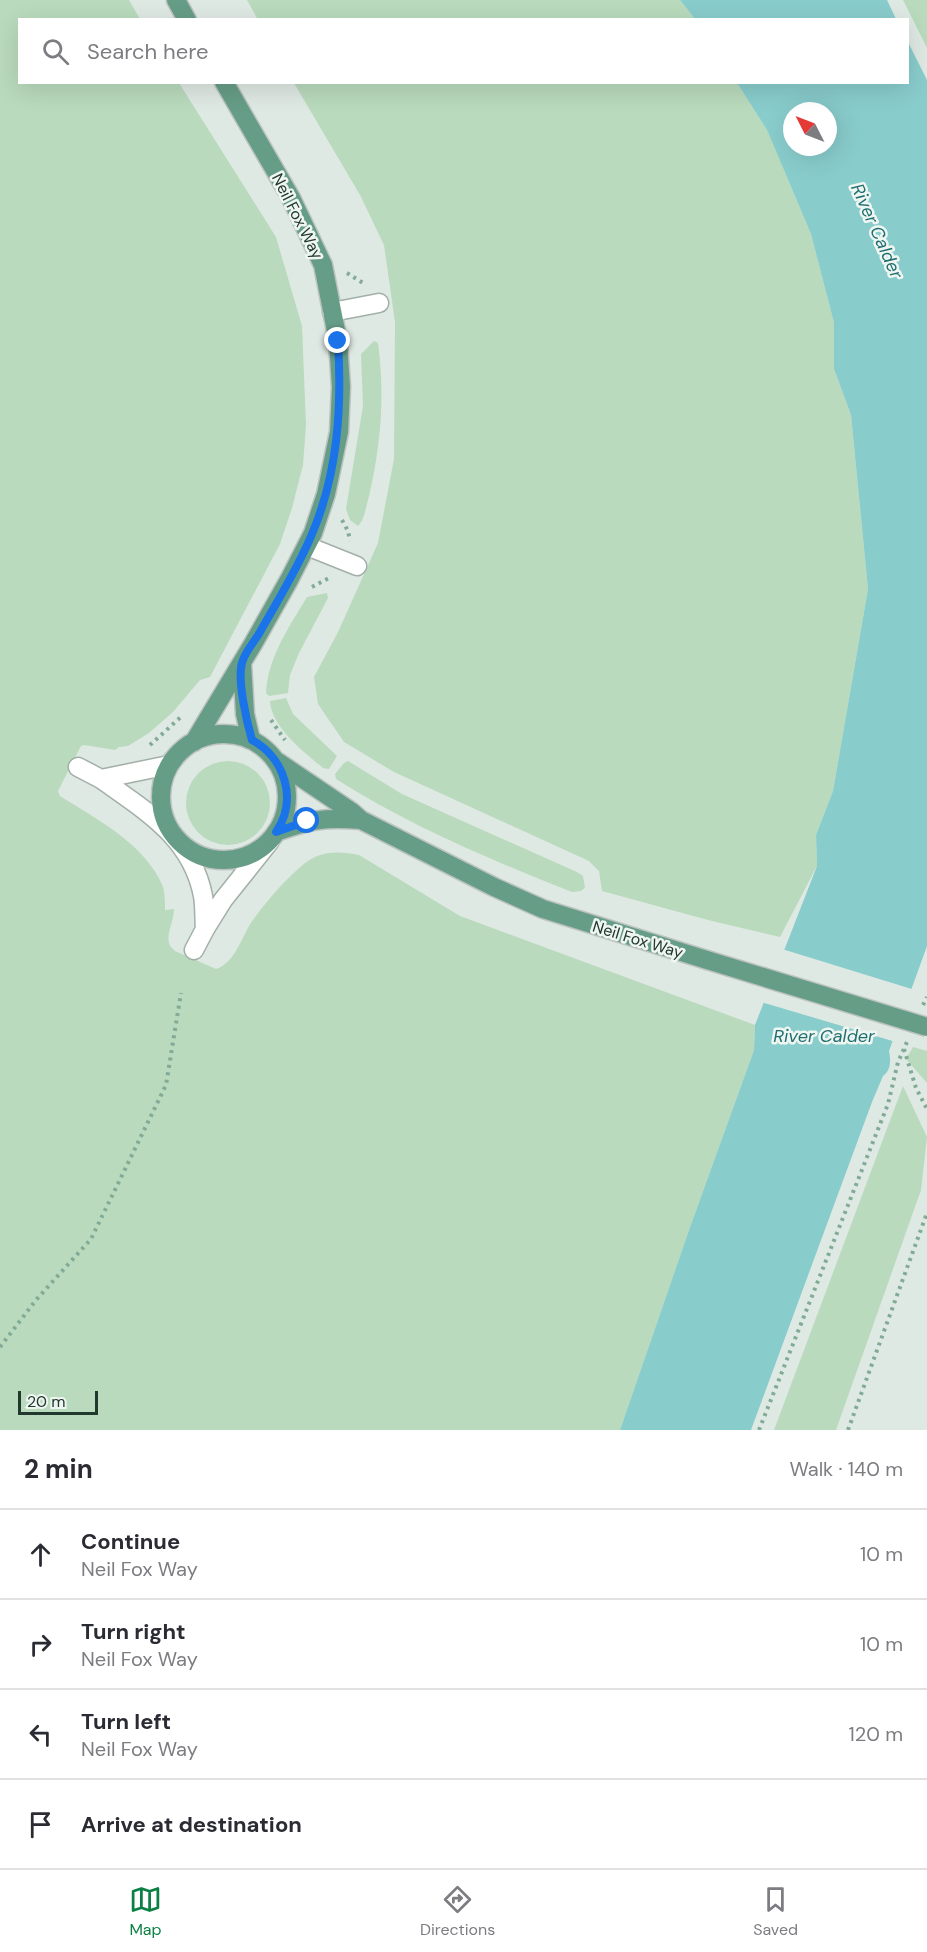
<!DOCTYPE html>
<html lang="en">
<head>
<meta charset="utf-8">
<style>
	:root { --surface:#fff; --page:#f2f2f3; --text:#2b2b33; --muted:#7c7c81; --line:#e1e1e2; --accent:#0b8043 }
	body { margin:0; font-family:"DM Sans",sans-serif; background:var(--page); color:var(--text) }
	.compass { position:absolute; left:783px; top:102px; width:54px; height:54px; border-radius:50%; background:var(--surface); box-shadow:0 6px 24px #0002; rotate:312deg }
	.scale { position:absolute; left:18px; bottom:15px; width:80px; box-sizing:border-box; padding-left:6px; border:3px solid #21382e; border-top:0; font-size:16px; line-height:21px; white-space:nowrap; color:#21382e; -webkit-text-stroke:4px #eff6f2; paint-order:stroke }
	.stop { position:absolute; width:18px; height:18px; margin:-14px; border:4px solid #1a73e8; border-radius:50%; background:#fff }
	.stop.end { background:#1a73e8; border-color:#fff; box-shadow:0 2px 6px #0008 }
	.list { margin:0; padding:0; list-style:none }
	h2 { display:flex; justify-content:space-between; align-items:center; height:78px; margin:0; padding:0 24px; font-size:26px }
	h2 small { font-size:20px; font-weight:400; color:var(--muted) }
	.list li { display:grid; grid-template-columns:39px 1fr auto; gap:18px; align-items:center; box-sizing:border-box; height:90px; padding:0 24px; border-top:2px solid var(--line) }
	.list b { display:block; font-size:22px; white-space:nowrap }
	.list p { margin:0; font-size:20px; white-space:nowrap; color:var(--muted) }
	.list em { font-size:20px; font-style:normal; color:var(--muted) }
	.icon { flex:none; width:33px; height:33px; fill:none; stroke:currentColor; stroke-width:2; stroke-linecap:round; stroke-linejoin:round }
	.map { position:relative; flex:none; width:927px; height:1430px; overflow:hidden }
	.search { position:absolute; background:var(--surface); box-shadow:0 6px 24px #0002; left:18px; right:18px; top:18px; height:66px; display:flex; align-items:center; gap:15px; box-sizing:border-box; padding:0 21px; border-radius:0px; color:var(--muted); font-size:22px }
	.sheet { height:438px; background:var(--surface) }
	nav { display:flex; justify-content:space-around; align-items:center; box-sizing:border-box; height:84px; border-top:2px solid var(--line); background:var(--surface); font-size:16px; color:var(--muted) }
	nav a { display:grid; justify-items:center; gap:3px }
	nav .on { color:var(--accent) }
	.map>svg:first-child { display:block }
</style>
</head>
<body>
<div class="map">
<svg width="927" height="1430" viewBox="0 0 927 1430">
	<rect width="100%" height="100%" fill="#dfe9e3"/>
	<path fill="#b9dabc" d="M0,0H129L140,19L20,20V82L179,83L276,237L302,326L306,425L303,465L292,508L280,544L210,677L200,680L173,712L149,733L128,746L119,747L115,750L84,745L81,746L58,791L60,796C95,818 147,845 163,887C165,894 165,902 165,910L174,909C174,923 165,933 170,946L175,951L216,969C233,964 241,940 249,926C261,907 297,864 317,856C330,851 345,852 359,855L460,916L755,1025L754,1050L689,1230L620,1430H0Z
		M247,0H680L695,19L258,20Z
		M903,0H927V48Z
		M294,83H737L767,130L811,234L834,323V369L851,415L868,589L833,791L816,835L817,866L780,937L708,920L602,891L599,871L589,861L394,772L344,742L318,704L314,677L338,632L378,543L394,459L395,322L384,245L360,195Z
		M374,341L378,343C385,395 381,445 369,496C366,506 365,519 358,526L350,520L346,509L363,406L361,354Z
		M327,593L328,598L299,653L290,675L288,693L269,696L266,693C268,657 289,627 307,597Z
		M286,698L293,714L337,756L329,769L323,768C305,753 271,727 270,701Z
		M348,761L402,794L577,872L583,876L585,888L581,891L572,892C491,860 410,826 336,779L335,774L344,763Z
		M186 803a42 42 0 1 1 84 0a42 42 0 1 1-84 0Z
		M913,1047L927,1051V1083L906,1059Z
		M903,1086L927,1137L921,1190L836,1430H774Z"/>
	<path fill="#89cccc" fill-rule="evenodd" d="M680,0H887L896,19H695Z
		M908,42L927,80V946L889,1051C891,1060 891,1070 883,1076L872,1102L751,1430H620L689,1230L754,1050L755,1025L817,866L816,835L833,791L868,589L851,415L834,369V323L811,234L767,130L737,83L908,82ZM792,111H828V147H792Z"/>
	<path fill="#dfe9e3" d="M782,949L915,990L896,1042L761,1002Z"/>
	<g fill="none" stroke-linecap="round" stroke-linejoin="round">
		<g stroke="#a2b0a9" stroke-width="21">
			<path id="minor" d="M332,312L379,303
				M307,546L357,566
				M169,765L101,779C146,811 192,838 203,896C205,907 204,918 205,929L223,900L270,841
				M78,767L101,779
				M194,950L205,929"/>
		</g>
		<g stroke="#bcc3c0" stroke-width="21">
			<path id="primary" d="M176,0L187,20
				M242,663L245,714L251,740
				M161 797a63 63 0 1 1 126 0a63 63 0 1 1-126 0Z
				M194,742L253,644L289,580L313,533L326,494L339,432L341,387L338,341L323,265L291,198L224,82
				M278,762L352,812L361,820L494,887L543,909L707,960
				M276,832C311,820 323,817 361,820"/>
		</g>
		<path stroke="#81ab97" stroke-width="4" stroke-dasharray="3 4.5" stroke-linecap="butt" d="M347,273L363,283
			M342,520L348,531L350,541
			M312,587L329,578
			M271,720L285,740
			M150,745L182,716
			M923,1005L927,997
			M904,1049L916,1088L927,1109
			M0,1347L36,1300L91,1239L166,1085L181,993
			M759,1430L888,1104L898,1062L907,1042
			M848,1430L927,1213"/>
		<use href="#minor" stroke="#fff" stroke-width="18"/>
		<use href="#primary" stroke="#669d86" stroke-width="18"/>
		<g stroke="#bcc3c0" stroke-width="21" stroke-linecap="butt">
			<path id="primary-bridge" d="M707,960L927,1027"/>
		</g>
		<use href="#primary-bridge" stroke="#669d86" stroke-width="18"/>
	</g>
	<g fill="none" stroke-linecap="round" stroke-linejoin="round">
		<path stroke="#1a73e8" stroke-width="8" d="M307,821L276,832C298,800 285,758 252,740C247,723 237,680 242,663C244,653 255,641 260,632C278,600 298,568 312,534C338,473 342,407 338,341"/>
	</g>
	<g text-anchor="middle" stroke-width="5" stroke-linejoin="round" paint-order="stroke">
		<g font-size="16" fill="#21382e" stroke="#eff6f2">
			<text transform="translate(298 216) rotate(63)" y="6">Neil Fox Way</text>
			<text transform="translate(638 939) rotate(17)" y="6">Neil Fox Way</text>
		</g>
		<g font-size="18" font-style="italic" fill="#1f6f70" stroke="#eff6f2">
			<text transform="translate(877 231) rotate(66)" y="6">River Calder</text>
			<text x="824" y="1042">River Calder</text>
		</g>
	</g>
</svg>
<svg class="compass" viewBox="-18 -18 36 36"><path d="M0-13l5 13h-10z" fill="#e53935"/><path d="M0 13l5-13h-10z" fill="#7c7c81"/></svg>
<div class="scale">20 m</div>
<div class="stop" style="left:307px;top:821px"></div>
<div class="stop end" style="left:338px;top:341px"></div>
<div class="search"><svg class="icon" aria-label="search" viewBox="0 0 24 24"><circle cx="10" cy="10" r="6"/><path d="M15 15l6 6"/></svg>Search here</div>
</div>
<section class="sheet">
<h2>2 min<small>Walk · 140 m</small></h2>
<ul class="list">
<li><svg class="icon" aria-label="ahead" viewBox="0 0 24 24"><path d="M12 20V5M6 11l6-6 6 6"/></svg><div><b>Continue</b><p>Neil Fox Way</p></div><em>10 m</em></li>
<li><svg class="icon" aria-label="right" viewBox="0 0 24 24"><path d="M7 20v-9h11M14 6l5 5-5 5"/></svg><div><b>Turn right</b><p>Neil Fox Way</p></div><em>10 m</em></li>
<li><svg class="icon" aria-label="left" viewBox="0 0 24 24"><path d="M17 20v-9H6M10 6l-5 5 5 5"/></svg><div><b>Turn left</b><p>Neil Fox Way</p></div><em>120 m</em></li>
<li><svg class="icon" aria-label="arrive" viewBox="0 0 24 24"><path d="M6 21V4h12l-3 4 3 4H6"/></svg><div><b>Arrive at destination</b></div></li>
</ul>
</section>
<nav>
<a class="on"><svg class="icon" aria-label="map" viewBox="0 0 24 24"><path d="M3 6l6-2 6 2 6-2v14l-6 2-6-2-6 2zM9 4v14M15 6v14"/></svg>Map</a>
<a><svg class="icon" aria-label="directions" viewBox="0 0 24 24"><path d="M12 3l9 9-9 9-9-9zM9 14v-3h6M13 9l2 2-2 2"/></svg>Directions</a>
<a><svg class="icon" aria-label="saved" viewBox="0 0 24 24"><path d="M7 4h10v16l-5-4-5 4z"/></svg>Saved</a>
</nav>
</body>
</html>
